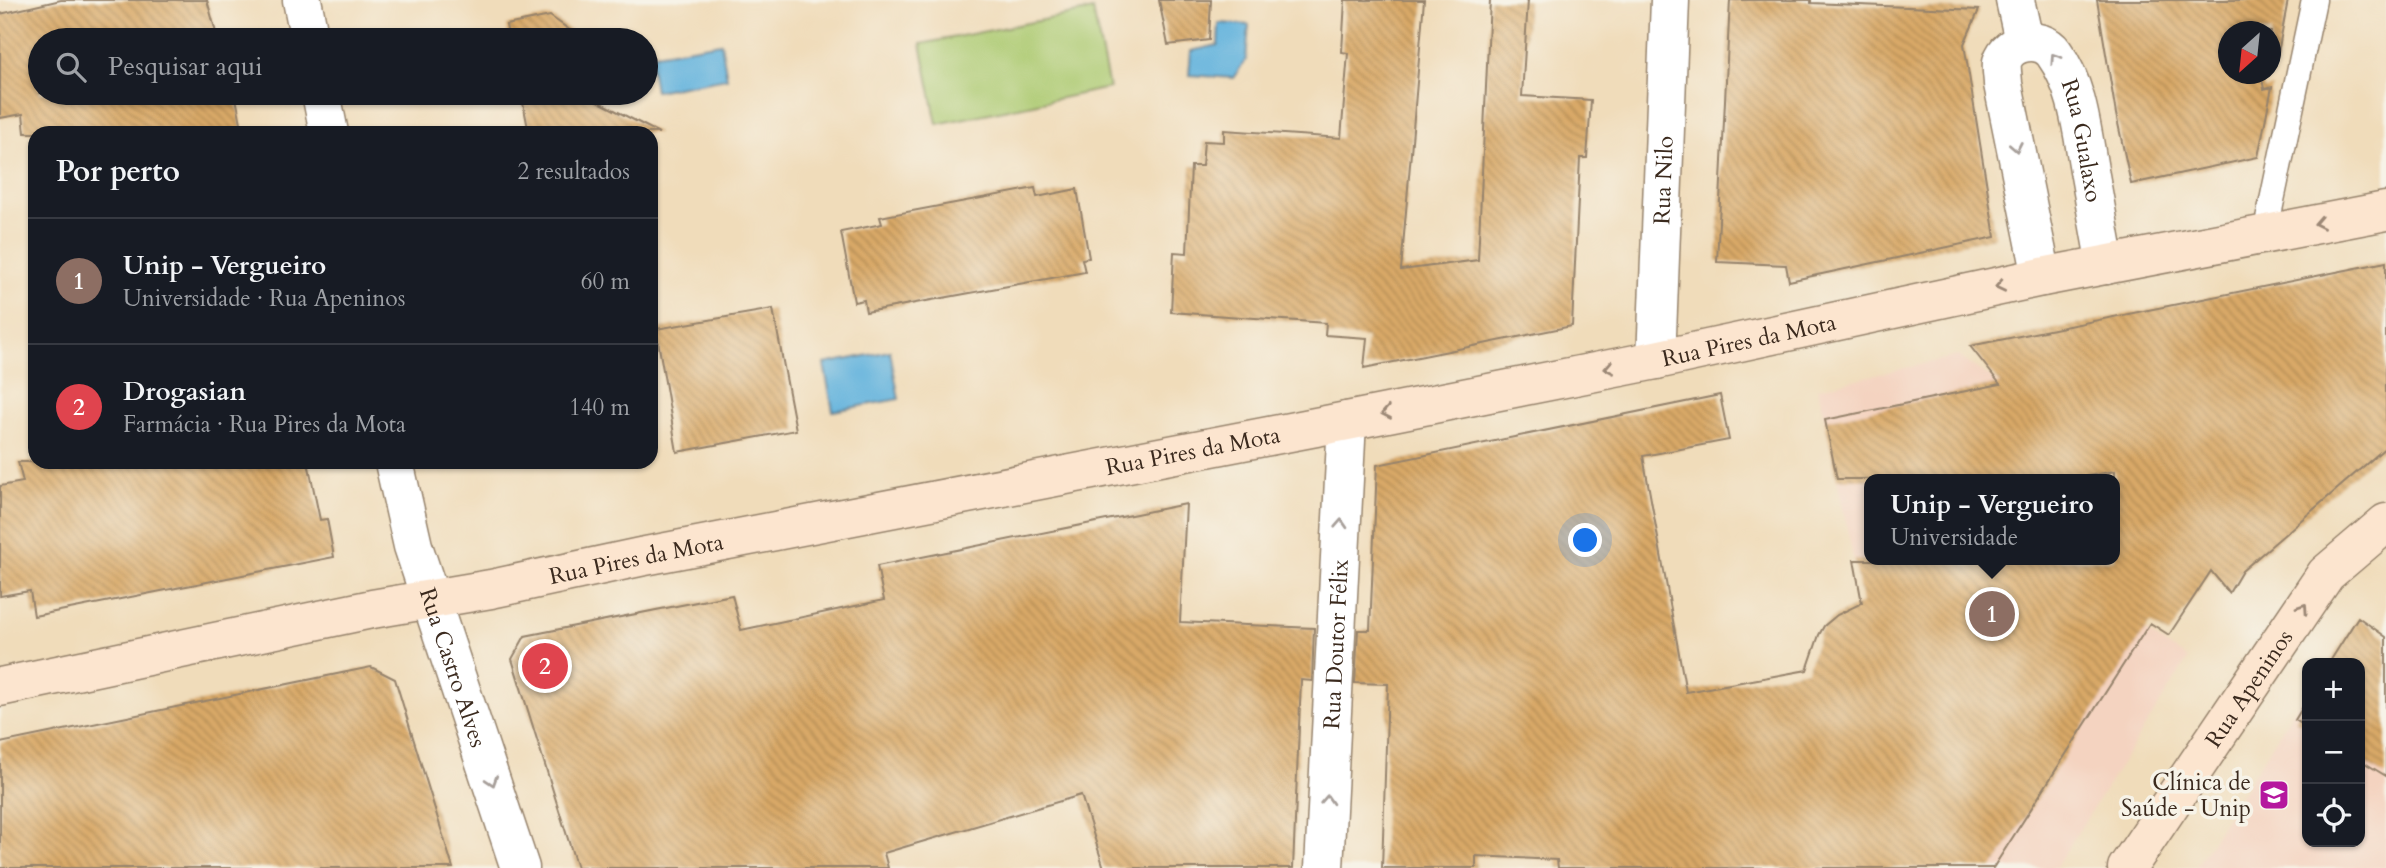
<!DOCTYPE html>
<html lang="pt">
<head>
<meta charset="utf-8">
<style>
	:root { --surface:#171b24; --page:#20242c; --text:#f1f3f6; --muted:#9ea1a6; --line:#363941; --accent:#d690ce }
	body { margin:0; font-family:Cardo,serif; background:var(--page); color:var(--text) }
	.controls { position:absolute; right:21px; bottom:21px; display:grid; overflow:hidden; border-radius:14px; box-shadow:0 2px 5px #0004 }
	.controls button { width:63px; height:63px; display:grid; place-items:center; padding:0; border:0; border-bottom:2px solid var(--line); background:var(--surface); color:var(--text); font:35px sans-serif }
	.compass { position:absolute; left:2218px; top:21px; width:63px; height:63px; border-radius:50%; background:var(--surface); box-shadow:0 2px 5px #0004; rotate:207deg }
	.you { position:absolute; left:1586px; top:541px; width:24px; height:24px; margin:-18px; border:5px solid #fff; border-radius:50%; background:#1a73e8; box-shadow:0 0 0 10px #1a73e833 }
	.badge { display:grid; place-items:center; width:46px; height:46px; border-radius:50%; background:var(--accent); color:#fff; font-size:23px; font-weight:700 }
	.pin { position:absolute; translate:-50% -50%; border:4px solid #fff; box-shadow:0 2px 7px #0006 }
	.popup { position:absolute; left:1864px; top:474px; width:256px; height:91px; box-sizing:border-box; display:grid; place-content:center; border-radius:14px; background:var(--surface); filter:drop-shadow(0 2px 5px #0005); font-size:23px; white-space:nowrap; color:var(--muted) }
	.popup b { font-size:26px; color:var(--text) }
	.popup::after { content:''; position:absolute; left:50%; top:100%; margin-left:-14px; border:14px solid transparent; border-top-color:var(--surface) }
	.list { margin:0; padding:0; list-style:none }
	h2 { display:flex; justify-content:space-between; align-items:center; height:91px; margin:0; padding:0 28px; font-size:30px }
	h2 small { font-size:23px; font-weight:400; color:var(--muted) }
	.list li { display:grid; grid-template-columns:46px 1fr auto; gap:21px; align-items:center; box-sizing:border-box; height:126px; padding:0 28px; border-top:2px solid var(--line) }
	.list b { display:block; font-size:26px; white-space:nowrap }
	.list p { margin:0; font-size:23px; white-space:nowrap; color:var(--muted) }
	.list em { font-size:23px; font-style:normal; color:var(--muted) }
	.icon { flex:none; width:38px; height:38px; fill:none; stroke:currentColor; stroke-width:2; stroke-linecap:round; stroke-linejoin:round }
	.map { position:relative; flex:none; width:2386px; height:868px; overflow:hidden }
	.search { position:absolute; background:var(--surface); box-shadow:0 2px 5px #0004; left:28px; top:28px; width:630px; height:77px; display:flex; align-items:center; gap:18px; box-sizing:border-box; padding:0 24px; border-radius:38px; color:var(--muted); font-size:26px }
	.panel { position:absolute; background:var(--surface); box-shadow:0 2px 5px #0004; left:28px; top:126px; width:630px; height:343px; border-radius:21px }
	.map>svg:first-child { display:block }
</style>
</head>
<body>
<div class="map">
<svg width="2386" height="868" viewBox="0 0 2386 868">
	<defs>
		<pattern id="building-back-hatch" width="6" height="6" patternUnits="userSpaceOnUse" patternTransform="scale(1.75)"><rect width="6" height="6" fill="#d9a967"/><path d="M-1 5l2 2M0 0l6 6M5-1l2 2" fill="none" stroke="#b18a54"/></pattern>
	</defs>
	<rect width="100%" height="100%" fill="#f7f3e8"/>
	<filter id="ink" filterUnits="userSpaceOnUse"><feTurbulence type="fractalNoise" baseFrequency=".0143" numOctaves="2"/><feDisplacementMap in="SourceGraphic" scale="14" xChannelSelector="R" yChannelSelector="G"/><feConvolveMatrix kernelMatrix="1 2 1 2 8 2 1 2 1" color-interpolation-filters="sRGB"/></filter>
	<filter id="wash" filterUnits="userSpaceOnUse"><feTurbulence type="fractalNoise" baseFrequency=".00686" numOctaves="4" result="noise"/><feDisplacementMap in="SourceGraphic" scale="28" xChannelSelector="R" yChannelSelector="G"/><feGaussianBlur stdDeviation="1.57" result="paint"/><feColorMatrix in="noise" values="0 0 0 0 0 0 0 0 0 0 0 0 0 0 0 0 0 1.4 0 .05"/><feComposite in="paint" operator="in"/></filter>
	<g filter="url(#wash)">
		<rect width="100%" height="100%" fill="#f0dcba"/>
		<path fill="#f4d3c0" d="M1958,356L2000,384L2026,479H1870V560H2047L2050,569L2188,659L2055,868H1929L1892,745L1818,388Z
			M2304,694L2307,696V842H2360V731L2386,748V868H2195Z"/>
		<path fill="#aecb73" stroke="#747a48" stroke-width="2" d="M1093,10L1109,88L937,124L921,44Z"/>
		<path fill="#63b3dd" stroke="#4f6e7e" stroke-width="2" d="M1219,23L1249,25L1246,60L1233,78L1189,75L1191,51L1218,45Z
			M721,43L727,78L655,91L649,55Z
			M890,351L899,399L833,411L824,364Z"/>
		<g id="blocks">
			<path fill="url(#building-back-hatch)" d="M61,0H207L218,40H40V93H235L243,133H25L23,114L0,118V14Z
				M1159,0H1211L1209,40L1168,45Z
				M1345,0H1424L1401,270L1478,260L1490,0H1528L1522,96L1591,100L1587,158H1580L1572,326L1364,368L1367,338L1325,335L1326,323L1171,312L1174,252L1187,253L1191,166H1202L1204,141L1224,142V130L1341,138L1348,53L1342,52Z
				M1730,0H1811V3L1979,10L1964,44L1995,237L1789,281L1786,265L1717,262Z
				M2097,0H2288L2277,58L2271,55V32H2229V74H2261L2264,89L2272,87L2258,157L2131,184L2116,114Z
				M550,16L584,40H509L506,25Z
				M521,93H595L597,101L659,133H529Z
				M1035,188L1037,197L1077,189L1089,258L1082,259L1085,272L866,312L864,300L854,302L841,232L882,224L880,217Z
				M2386,262V447L2242,571L2229,593L2211,571L2169,635L2150,623L1993,868H1558L1557,860L1476,856V868H1382L1388,684L1355,683L1358,630H1370L1377,465L1720,395L1729,440L1643,456L1686,692L1807,670L1819,635L1824,626L1837,615L1862,603L1854,560H2115V471L2072,479H1837L1825,420L2000,384L1970,346Z
				M773,309L796,430L677,452L656,329Z
				M18,462H308L320,520L327,519L334,557L34,616L30,591L0,596V486L23,482Z
				M1186,504L1180,622L1314,628L1312,681L1301,680L1293,868H1104L1081,795L884,853L888,868H577L512,659L525,636L732,595L741,630L884,600L877,566Z
				M2358,617L2386,637V776L2360,760V663H2329Z
				M371,667L395,679L453,868H0V743Z
				M2307,700V727L2295,720Z"/>
		</g>
	</g>
	<g filter="url(#ink)">
		<use href="#blocks" fill-opacity="0" stroke="#96836c" stroke-width="2"/>
		<g fill="none" stroke-linecap="round" stroke-linejoin="round">
			<g stroke="#96836c" stroke-width="27">
				<path id="lane" d="M2265,234L2314,0"/>
			</g>
			<g stroke="#96836c" stroke-width="41">
				<g id="street">
					<path d="M302,0L310,40"/>
					<path d="M2015,0L2024,41"/>
					<path d="M321,93L329,133"/>
					<path id="s1" d="M2042,277L2003,84C2003,78 2001,69 2002,62C2008,40 2041,35 2054,53C2078,86 2082,131 2089,170C2095,202 2100,234 2106,265"/>
					<path id="s2" d="M1656,360L1670,0"/>
					<path id="s3" d="M394,462L413,546L520,868"/>
					<path id="s4" d="M1324,868L1347,421"/>
				</g>
			</g>
			<g stroke="#96836c" stroke-width="41">
				<g id="secondary">
					<path id="s5" d="M0,687L372,609L491,589L640,557L1347,421L1656,360L2042,277L2386,211"/>
					<path id="s6" d="M2127,868L2326,574L2386,523"/>
				</g>
			</g>
			<use href="#lane" stroke="#fff" stroke-width="24"/>
			<use href="#street" stroke="#fff" stroke-width="38"/>
			<use href="#secondary" stroke="#fce5cf" stroke-width="38"/>
		</g>
		<defs><path id="oneway-chevron" d="M-2-3.5L2.5 0L-2 3.5" fill="none" stroke-width="1.6" stroke-linecap="round" stroke-linejoin="round" transform="scale(1.75)"/></defs>
		<g stroke="#a79f9a">
			<use href="#oneway-chevron" transform="translate(2055 58) rotate(-124)"/>
			<use href="#oneway-chevron" transform="translate(2016 147) rotate(79)"/>
			<use href="#oneway-chevron" transform="translate(1341 524) rotate(-87)"/>
			<use href="#oneway-chevron" transform="translate(492 781) rotate(72)"/>
			<use href="#oneway-chevron" transform="translate(1327 800) rotate(-87)"/>
		</g>
		<g stroke="#9c8876">
			<use href="#oneway-chevron" transform="translate(2319 223) rotate(169)"/>
			<use href="#oneway-chevron" transform="translate(2000 286) rotate(168)"/>
			<use href="#oneway-chevron" transform="translate(1609 368) rotate(169)"/>
			<use href="#oneway-chevron" transform="translate(1386 413) rotate(169)"/>
			<use href="#oneway-chevron" transform="translate(2303 608) rotate(-56)"/>
		</g>
	</g>
	<defs>
		<g id="university-square" transform="scale(1.575)"><rect x="-9" y="-9" width="18" height="18" rx="4" fill="#b5179e" stroke="#f7f3e8"/><path d="M0-5L7-2L0 1L-7-2ZM-4 1L0 2.5L4 1V4Q0 6-4 4Z" fill="#fff"/></g>
	</defs>
	<g fill-rule="evenodd">
		<use href="#university-square" x="2274" y="795"/>
	</g>
	<g text-anchor="middle" stroke-width="7" stroke-linejoin="round" paint-order="stroke">
		<g font-size="23" fill="#3b2a1e" stroke="#f7f3e8">
			<text dy="8" stroke="none"><textPath href="#s1" startOffset="376">Rua Gualaxo</textPath></text>
			<text dy="8" stroke="none"><textPath href="#s2" startOffset="180">Rua Nilo</textPath></text>
			<text dy="8" stroke="none"><textPath href="#s5" startOffset="1783">Rua Pires da Mota</textPath></text>
			<text dy="8" stroke="none"><textPath href="#s5" startOffset="1216">Rua Pires da Mota</textPath></text>
			<text dy="8" stroke="none"><textPath href="#s5" startOffset="649">Rua Pires da Mota</textPath></text>
			<text dy="8" stroke="none"><textPath href="#s4" startOffset="224">Rua Doutor Félix</textPath></text>
			<text dy="8" stroke="none"><textPath href="#s3" startOffset="214">Rua Castro Alves</textPath></text>
			<text dy="8" stroke="none"><textPath href="#s6" startOffset="217">Rua Apeninos</textPath></text>
		</g>
		<g font-size="23" fill="#3b2a1e" stroke="#f7f3e8" text-anchor="end">
			<text x="2251" y="790">Clínica de<tspan x="2251" dy="26">Saúde - Unip</tspan></text>
		</g>
	</g>
</svg>
<div class="controls">
<button>+</button>
<button>−</button>
<button><svg class="icon" aria-label="locate" viewBox="0 0 24 24"><circle cx="12" cy="12" r="6"/><path d="M12 2v4M12 18v4M2 12h4M18 12h4"/></svg></button>
</div>
<svg class="compass" viewBox="-18 -18 36 36"><path d="M0-13l5 13h-10z" fill="#e53935"/><path d="M0 13l5-13h-10z" fill="#9ea1a6"/></svg>
<div class="you"></div>
<div class="pin badge" style="left:1992px;top:614px;background:#8d6e63">1</div>
<div class="popup"><b>Unip - Vergueiro</b>Universidade</div>
<div class="pin badge" style="left:545px;top:666px;background:#e0444e">2</div>
<div class="search"><svg class="icon" aria-label="search" viewBox="0 0 24 24"><circle cx="10" cy="10" r="6"/><path d="M15 15l6 6"/></svg>Pesquisar aqui</div>
<section class="panel">
<h2>Por perto<small>2 resultados</small></h2>
<ul class="list">
<li><span class="badge" style="background:#8d6e63">1</span><div><b>Unip - Vergueiro</b><p>Universidade · Rua Apeninos</p></div><em>60 m</em></li>
<li><span class="badge" style="background:#e0444e">2</span><div><b>Drogasian</b><p>Farmácia · Rua Pires da Mota</p></div><em>140 m</em></li>
</ul>
</section>
</div>
</body>
</html>
